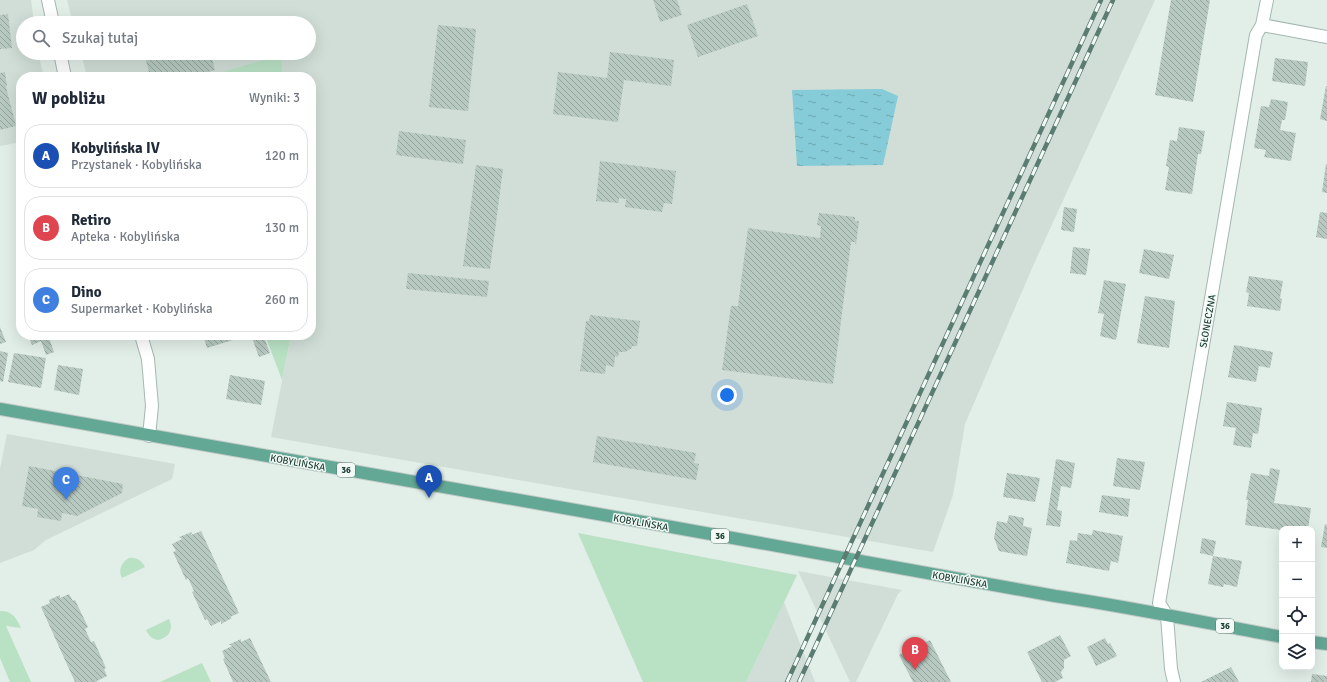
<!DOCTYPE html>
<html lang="pl">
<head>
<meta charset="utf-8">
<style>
	:root { --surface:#fff; --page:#f2f2f3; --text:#1f2937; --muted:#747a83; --line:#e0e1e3; --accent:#834d42 }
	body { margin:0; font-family:Signika,sans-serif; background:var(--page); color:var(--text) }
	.controls { position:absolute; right:12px; bottom:12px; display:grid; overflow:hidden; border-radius:8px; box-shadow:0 4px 16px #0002 }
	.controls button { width:36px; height:36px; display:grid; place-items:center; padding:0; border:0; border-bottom:1px solid var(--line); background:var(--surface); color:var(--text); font:20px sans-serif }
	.you { position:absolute; left:727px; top:395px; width:14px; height:14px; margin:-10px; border:3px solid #fff; border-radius:50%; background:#1a73e8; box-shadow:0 0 0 6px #1a73e833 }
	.badge { display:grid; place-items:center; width:26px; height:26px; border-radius:50%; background:var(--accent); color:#fff; font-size:13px; font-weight:700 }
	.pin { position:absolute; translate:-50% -33px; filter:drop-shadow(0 1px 2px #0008) }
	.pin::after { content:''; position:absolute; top:21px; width:14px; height:12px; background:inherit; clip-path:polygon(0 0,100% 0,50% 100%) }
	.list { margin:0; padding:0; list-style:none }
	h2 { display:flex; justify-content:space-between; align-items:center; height:52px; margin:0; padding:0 16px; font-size:17px }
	h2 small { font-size:13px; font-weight:400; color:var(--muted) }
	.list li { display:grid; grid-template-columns:26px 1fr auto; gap:12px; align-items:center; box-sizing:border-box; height:64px; margin:0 8px 8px; padding:0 8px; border:1px solid var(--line); border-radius:16px }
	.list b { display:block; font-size:15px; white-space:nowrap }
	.list p { margin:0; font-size:13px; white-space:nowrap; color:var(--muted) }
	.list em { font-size:13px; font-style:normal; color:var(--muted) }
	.icon { flex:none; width:22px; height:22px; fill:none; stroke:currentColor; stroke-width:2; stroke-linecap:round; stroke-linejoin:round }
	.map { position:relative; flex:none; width:1327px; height:682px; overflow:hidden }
	.search { position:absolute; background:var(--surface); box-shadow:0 4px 16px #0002; left:16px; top:16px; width:300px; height:44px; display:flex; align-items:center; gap:10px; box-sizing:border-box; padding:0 14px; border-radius:22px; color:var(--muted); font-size:15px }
	.panel { position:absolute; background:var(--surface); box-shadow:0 4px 16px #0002; left:16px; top:72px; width:300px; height:268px; border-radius:16px }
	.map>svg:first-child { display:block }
</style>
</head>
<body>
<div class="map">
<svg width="1327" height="682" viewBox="0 0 1327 682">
	<defs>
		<pattern id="water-ripples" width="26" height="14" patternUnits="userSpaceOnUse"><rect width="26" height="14" fill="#85ccd8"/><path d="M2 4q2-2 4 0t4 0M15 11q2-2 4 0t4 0" fill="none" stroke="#6ca7b0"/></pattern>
		<pattern id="building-back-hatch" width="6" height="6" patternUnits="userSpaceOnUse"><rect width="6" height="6" fill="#b7c9c1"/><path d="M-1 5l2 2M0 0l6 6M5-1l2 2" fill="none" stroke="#94a59e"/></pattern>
	</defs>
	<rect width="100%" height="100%" fill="#e2eee8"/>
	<path fill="#d0ded7" d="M0,0H31L34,23H23V53H38L44,77H21V142L0,146Z
		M67,0H1155L1033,266L965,424L953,495L933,552L271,437L291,335H311V77H283L281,56L206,77H87L81,53H309V23H73Z
		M7,434L175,464L172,479L46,540L34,550L0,563V469Z
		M798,571L902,590L898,594L856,682H850Z
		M784,602L815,682H746Z"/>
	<path fill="#b9e1c4" d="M281,55L283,77H206Z
		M265,335H291L282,380Z
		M578,533L797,575L746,682H643Z
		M129,558C137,557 142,561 145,567L122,578C118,570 121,563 129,558Z
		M0,611C12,611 16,617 21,628L6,626L31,682H10L0,658Z
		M169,619C174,629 169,638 158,640C152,639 149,636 146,630Z
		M202,663L211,682H160Z"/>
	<path fill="url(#water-ripples)" d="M882,89L898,96L883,165L797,166L792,90Z"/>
	<path fill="url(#building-back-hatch)" d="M653,0H677L682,15L660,22Z
		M1171,0H1210L1193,102L1155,95Z
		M747,4L758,36L698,57L687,25Z
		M8,14L12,48L0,49V15Z
		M438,25L476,29L468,111L429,107Z
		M610,52L674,60L671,86L624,80L618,122L553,114L558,72L607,78Z
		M144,53H202L203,57L211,55L215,70L189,77H137V76L149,72Z
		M1275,58L1308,62L1305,86L1272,81Z
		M5,72L7,86L6,87L16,126L0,130V73Z
		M1326,86H1327V121L1320,119Z
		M1271,99L1288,102L1285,120H1282L1280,130L1296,133L1291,161L1264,157L1266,150L1254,148L1261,106L1269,107Z
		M1179,127L1205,131L1201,154H1198L1192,194L1165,190L1169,167L1166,166L1170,140L1177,141Z
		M399,131L466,140L463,164L396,155Z
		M600,161L676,171L672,204L664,203L662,212L625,207L626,199L619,198V203L596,201Z
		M1326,164H1327V193L1322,192Z
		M476,165L503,169L490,269L463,266Z
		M1064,207L1077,209L1074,232L1061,230Z
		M1320,212L1327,213V239L1316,237Z
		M819,213L855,217V221H859L856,245L855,242H851L833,384L722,370L731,306H738L748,228L820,238L821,226L817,225Z
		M1073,247L1090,249L1086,275L1070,273Z
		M1144,249L1174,255L1169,279L1139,273Z
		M408,273L489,281L487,297L406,289Z
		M1249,276L1283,281L1280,298L1282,299L1280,311L1247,306L1249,293L1246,292Z
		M1104,280L1126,284L1116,340L1100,336L1104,314L1098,313Z
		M1145,296L1175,301L1169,348L1137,343Z
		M590,315L640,321L637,346H632V348L625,352H619L618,357L615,356L614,367L606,365L605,374L580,371L586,321H589Z
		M0,327L6,342L0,344Z
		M28,335H48L54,352L46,355L41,341L32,345Z
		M203,335H231L233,340L207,348Z
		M251,335H263L270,353L259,357Z
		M1234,345L1273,352L1270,368L1259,366L1256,382L1228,377Z
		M0,351L8,353L3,382L0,381Z
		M14,353L46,358L41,388L8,382Z
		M58,365L83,369L79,395L54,390Z
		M230,375L265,381L261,405L226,399Z
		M1227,402L1262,408L1258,434L1253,433L1251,448L1233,445L1236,428L1223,426Z
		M597,436L696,453L694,463L699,464L696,480L593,462Z
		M1117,458L1145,462L1140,490L1113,486Z
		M1056,459L1075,463L1071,488L1061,486L1057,510L1062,511L1060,527L1046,525Z
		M29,466L123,484L122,493L77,516L62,513L61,521L37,517L38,509L22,506Z
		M1270,468L1280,470L1274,503L1311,508L1308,529H1282V530L1245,525L1248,500H1246L1251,473L1269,476Z
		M1007,473L1040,478L1035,502L1003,497Z
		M1102,495L1130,499L1128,517L1099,512Z
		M1009,515L1024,518L1023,526L1032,528L1027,556L999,551L994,538L997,521L1007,523Z
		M1325,524L1327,525V548L1321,547Z
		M1093,530L1123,536L1118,563L1111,561L1109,571L1066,563L1070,540L1077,541L1078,533L1092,535Z
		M201,531L239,613L230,617L232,618L221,624V621L211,626L207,619L205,620L192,592L194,591L188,578L186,580L173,552L176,551L172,544L182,539L179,537L192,532L191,535Z
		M1202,538L1216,541L1213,556L1242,561L1237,587L1224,584L1223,587L1208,584L1213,556L1200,553Z
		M69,594L73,601L75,600L88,627L85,629L91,642L94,641L106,668L104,669L107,676L97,681V682H75L41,607L50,603L49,600L60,595V598Z
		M1060,635L1071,656L1064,660V668L1061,672L1063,678L1055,682H1042L1027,652Z
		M250,638L271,682H233L223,659L225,658L222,651L232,646L231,645H228L241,639V642Z
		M1105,638L1108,644L1110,643L1117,656L1096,666L1087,647Z
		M930,640L951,682H913L899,655Z
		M1231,667L1239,682H1201Z
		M1312,674L1327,676V682H1311Z"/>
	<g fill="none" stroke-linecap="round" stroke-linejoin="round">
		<g stroke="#a4b7b0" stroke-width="14">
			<path id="minor" d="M48,0L53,23
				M1262,25L1327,37
				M60,53L65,77
				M141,335L148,359L152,406L149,436
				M1174,682L1171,669L1167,616L1159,603L1256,35L1262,25L1267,0"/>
		</g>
		<g stroke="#c1cac7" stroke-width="14">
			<path id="major" d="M0,409L655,524L1055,596C1131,607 1206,623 1282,637
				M1312,642L1327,644"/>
		</g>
		<use href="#minor" stroke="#fff" stroke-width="12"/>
		<use href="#major" stroke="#63a795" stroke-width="12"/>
		<g stroke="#5b7c73" stroke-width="4.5">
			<path id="rail" d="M787,682L1101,0
				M799,682L1113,0"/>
		</g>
		<use href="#rail" stroke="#f3faf6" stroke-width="3" stroke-dasharray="9" stroke-linecap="butt"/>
	</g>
	<g text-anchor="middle" stroke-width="3" stroke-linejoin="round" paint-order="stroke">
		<g fill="#f3faf6" stroke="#5f7871" stroke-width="1">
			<rect x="337" y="463" width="18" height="14" rx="3"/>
			<rect x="711" y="529" width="18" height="14" rx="3"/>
			<rect x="1216" y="619" width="18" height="14" rx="3"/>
		</g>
		<g font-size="9" font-weight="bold" fill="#204138">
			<text x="346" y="473">36</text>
			<text x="720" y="539">36</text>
			<text x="1225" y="629">36</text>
		</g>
		<g font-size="10" fill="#204138" stroke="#f3faf6">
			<text transform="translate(1207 321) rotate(-80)" y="4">SŁONECZNA</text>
			<text transform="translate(298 462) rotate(10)" y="4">KOBYLIŃSKA</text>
			<text transform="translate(641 522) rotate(10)" y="4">KOBYLIŃSKA</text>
			<text transform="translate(960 579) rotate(10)" y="4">KOBYLIŃSKA</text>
		</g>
	</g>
</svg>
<div class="controls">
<button>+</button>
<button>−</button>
<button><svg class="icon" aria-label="locate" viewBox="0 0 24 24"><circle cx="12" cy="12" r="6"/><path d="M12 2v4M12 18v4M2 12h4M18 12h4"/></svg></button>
<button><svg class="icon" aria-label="layers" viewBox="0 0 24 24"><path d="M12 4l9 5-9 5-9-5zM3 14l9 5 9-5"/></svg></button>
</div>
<div class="you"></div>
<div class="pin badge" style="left:429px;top:498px;background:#1a4fb4">A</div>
<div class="pin badge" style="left:915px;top:670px;background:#e0444e">B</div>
<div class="pin badge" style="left:66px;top:500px;background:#3f7fe0">C</div>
<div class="search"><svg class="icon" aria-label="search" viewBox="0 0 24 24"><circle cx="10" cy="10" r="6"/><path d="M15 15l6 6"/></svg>Szukaj tutaj</div>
<section class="panel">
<h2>W pobliżu<small>Wyniki: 3</small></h2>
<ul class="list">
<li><span class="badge" style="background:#1a4fb4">A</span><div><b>Kobylińska IV</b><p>Przystanek · Kobylińska</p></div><em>120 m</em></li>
<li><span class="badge" style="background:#e0444e">B</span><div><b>Retiro</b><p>Apteka · Kobylińska</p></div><em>130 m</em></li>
<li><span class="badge" style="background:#3f7fe0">C</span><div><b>Dino</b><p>Supermarket · Kobylińska</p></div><em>260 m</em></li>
</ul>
</section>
</div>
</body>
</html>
